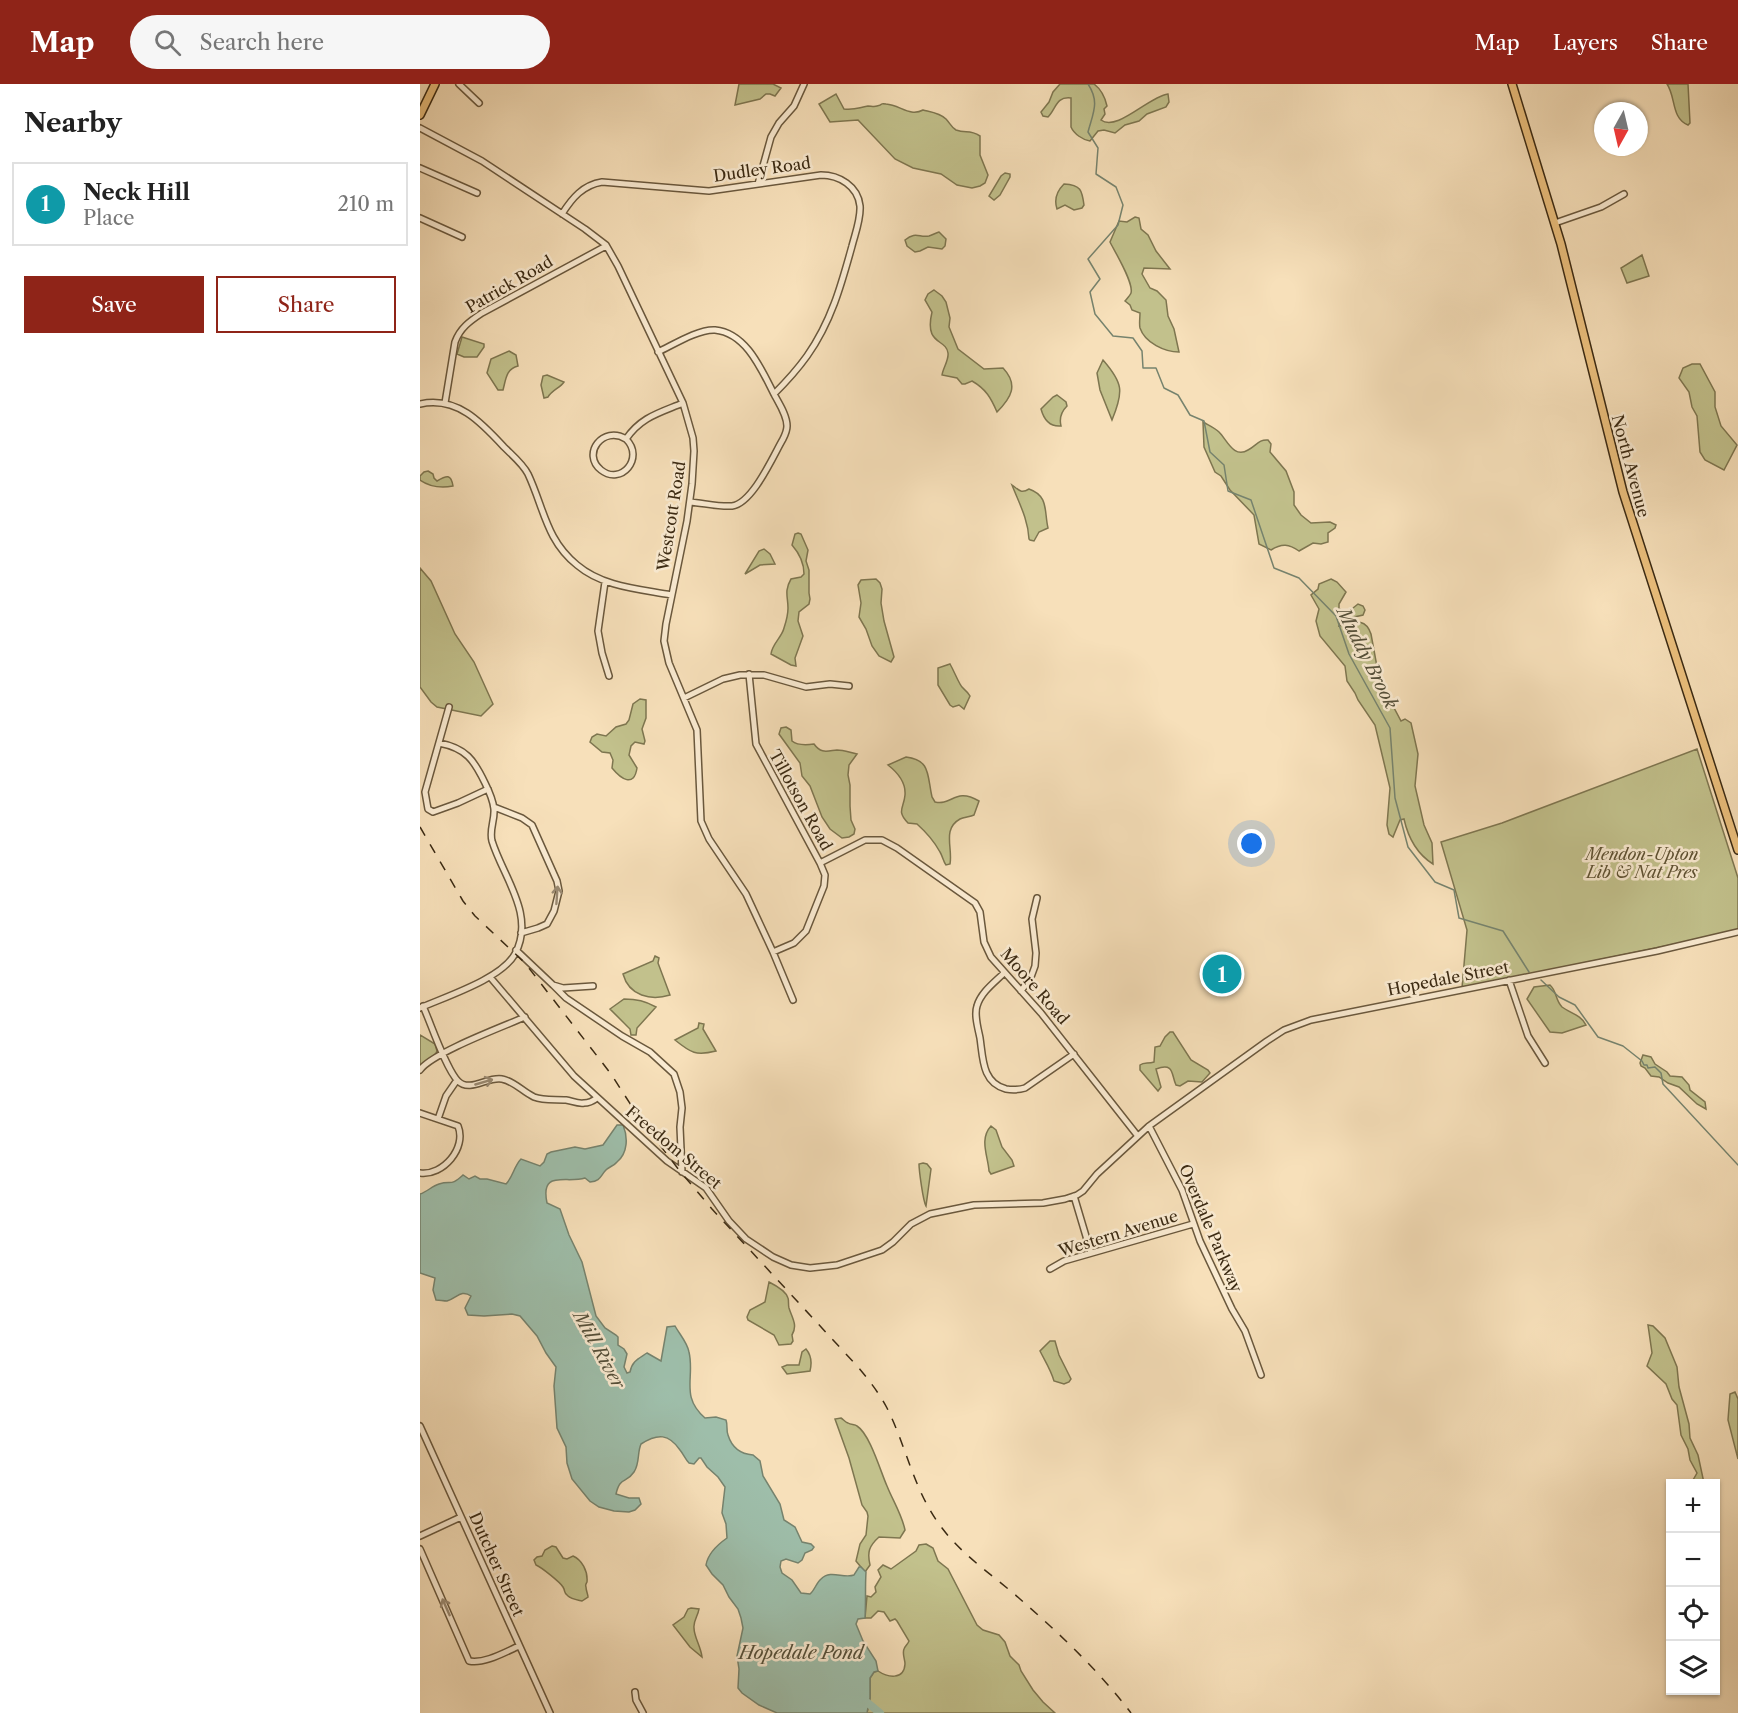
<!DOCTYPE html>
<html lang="en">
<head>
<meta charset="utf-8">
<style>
	:root { --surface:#fff; --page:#f6f6f6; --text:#222; --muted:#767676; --line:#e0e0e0; --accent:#8f2418 }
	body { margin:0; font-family:"Libre Caslon Text",serif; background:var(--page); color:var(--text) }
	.controls { position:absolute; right:18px; bottom:18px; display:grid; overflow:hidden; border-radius:0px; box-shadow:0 2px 4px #0004 }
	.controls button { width:54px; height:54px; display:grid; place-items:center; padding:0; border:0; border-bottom:2px solid var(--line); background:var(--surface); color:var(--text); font:30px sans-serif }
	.compass { position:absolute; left:1174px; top:18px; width:54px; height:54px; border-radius:50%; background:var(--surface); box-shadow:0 2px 4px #0004; rotate:188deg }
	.you { position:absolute; left:832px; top:760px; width:21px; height:21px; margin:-15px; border:4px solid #fff; border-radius:50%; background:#1a73e8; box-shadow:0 0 0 9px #1a73e833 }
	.badge { display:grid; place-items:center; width:39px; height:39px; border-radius:50%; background:var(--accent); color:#fff; font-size:20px; font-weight:700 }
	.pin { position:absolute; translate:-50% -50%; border:3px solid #fff; box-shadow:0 2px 6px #0006 }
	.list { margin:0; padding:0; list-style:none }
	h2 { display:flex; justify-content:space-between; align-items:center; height:78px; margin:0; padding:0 24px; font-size:26px }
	h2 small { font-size:20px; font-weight:400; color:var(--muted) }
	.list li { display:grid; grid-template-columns:39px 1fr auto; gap:18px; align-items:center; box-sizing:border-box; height:84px; margin:0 12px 12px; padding:0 12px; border:2px solid var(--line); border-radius:0px }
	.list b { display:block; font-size:22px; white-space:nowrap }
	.list p { margin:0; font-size:20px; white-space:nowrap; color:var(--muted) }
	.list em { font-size:20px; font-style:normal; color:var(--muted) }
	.actions { display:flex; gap:12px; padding:18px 24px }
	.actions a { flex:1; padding:14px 0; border:2px solid var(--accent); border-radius:0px; text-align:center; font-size:21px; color:var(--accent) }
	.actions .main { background:var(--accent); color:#fff }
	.icon { flex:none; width:33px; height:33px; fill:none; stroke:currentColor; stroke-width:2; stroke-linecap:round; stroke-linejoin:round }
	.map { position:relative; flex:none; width:1318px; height:1629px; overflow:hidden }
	header { display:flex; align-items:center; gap:36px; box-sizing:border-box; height:84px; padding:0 30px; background:var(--accent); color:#fff }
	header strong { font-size:28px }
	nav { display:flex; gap:33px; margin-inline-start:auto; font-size:21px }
	.search { width:420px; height:54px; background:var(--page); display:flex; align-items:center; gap:15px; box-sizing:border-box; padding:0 21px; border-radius:33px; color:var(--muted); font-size:22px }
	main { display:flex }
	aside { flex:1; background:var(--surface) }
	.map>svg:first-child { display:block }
</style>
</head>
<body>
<header>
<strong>Map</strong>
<div class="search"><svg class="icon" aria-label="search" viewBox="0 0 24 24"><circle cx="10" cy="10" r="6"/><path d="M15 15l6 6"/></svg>Search here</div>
<nav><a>Map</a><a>Layers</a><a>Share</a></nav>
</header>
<main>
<aside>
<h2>Nearby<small></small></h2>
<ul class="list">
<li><span class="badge" style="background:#0f9aa8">1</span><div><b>Neck Hill</b><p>Place</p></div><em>210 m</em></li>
</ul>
<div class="actions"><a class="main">Save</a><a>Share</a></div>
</aside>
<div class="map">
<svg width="1318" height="1629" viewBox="0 0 1318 1629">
	<rect width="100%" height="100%" fill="#f7e0ba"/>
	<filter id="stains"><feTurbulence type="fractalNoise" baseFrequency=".00333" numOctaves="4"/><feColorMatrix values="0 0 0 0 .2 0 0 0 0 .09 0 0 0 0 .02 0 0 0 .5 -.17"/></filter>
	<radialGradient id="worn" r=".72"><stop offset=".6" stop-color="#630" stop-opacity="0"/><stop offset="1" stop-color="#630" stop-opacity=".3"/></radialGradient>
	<path fill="#c2c18c" stroke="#7e7650" stroke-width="1.5" d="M319,0H353L361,4L355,12L350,10H346L340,15L315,21Z
		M640,0H674C682,6 685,13 687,22L684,25L685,30L681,36C697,48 728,13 748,10L749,18L746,23L727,30L719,37L705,41L695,49L684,46L678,47L670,57C663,56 654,50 651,43V14C636,12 636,25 628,33L623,32L621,28L629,18L633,8Z
		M1247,0H1268L1270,39L1268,41C1251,34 1256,13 1247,0Z
		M416,10L424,25C436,26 437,24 448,22C451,22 454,23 457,22C465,20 459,19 466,20C480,21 490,33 503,26C511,28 520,29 526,35C530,39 531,43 536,46C546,50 549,45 560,52V71L568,91L565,99L560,102L552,104L537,101L521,90L493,84L475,75L438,36L410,38L399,20Z
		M585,89L590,90V93L580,111L574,116L569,112L581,92Z
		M644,100C661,101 662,106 664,121L662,124L654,126L645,121L637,125C634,116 637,107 644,100Z
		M715,133L719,134L721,145L728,151L736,167L750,185L724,184L722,190L730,204L737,207L746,216L748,232L754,245L759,268C745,268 725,259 720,244C719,240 720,234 720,229L712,226L710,221L705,217C706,216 711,210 711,209C714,199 695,168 690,158L699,137L707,138Z
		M519,148L526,155L525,162L522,165L508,163L500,167L495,168L487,162L485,156C496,147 499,154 509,152C512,151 516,149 519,148Z
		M1222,171L1229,192L1207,199L1201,184Z
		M514,206L522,212L526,218L530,234L529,243L538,265L564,285L583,284C599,301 591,314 577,328C571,314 566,305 552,297L545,300H542L537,294L522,291C523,284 529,276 528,269C526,254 504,262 512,228L505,216L508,210Z
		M42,253L64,260V263L57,273H44L37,270Z
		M89,267L96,271L98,282C86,285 86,295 83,306H78L67,289L71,275Z
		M683,276C703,299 704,307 692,336L680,306L677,289Z
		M1272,280H1280L1295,308V323L1301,342L1317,361L1304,386L1285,376L1280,368L1277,332L1272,323L1269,308L1259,294L1263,284Z
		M127,291L144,298C140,304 132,306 128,313L124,314L121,301L123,292Z
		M637,311L646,318L647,322C641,328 639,334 641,342C630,343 624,336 621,325L633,313Z
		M783,338C788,341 795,344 799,348C807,356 814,375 828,366C836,362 839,355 848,356L851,360L850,368L866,387L874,408V421L881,431L891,439L910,438L916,441L915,444L908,449V458L901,460L893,459L879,467C869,460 862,459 851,466L839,460L834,431L810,406L801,392L795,388L784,363Z
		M8,387L13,390L14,394L17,397C27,391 31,390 33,402C22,404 10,403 0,396V392L4,388Z
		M592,401C599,406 601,410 609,405C629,412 624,427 628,444L619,448L614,457L610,456L609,455C608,435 599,419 592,401Z
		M378,449L381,450L388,466L386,477L389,486V509L390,515L389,520L379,528L378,537L383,552L375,574L376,582L371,581L351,570C352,560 362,553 364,544C366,538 368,530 368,524C368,513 364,507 371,495L381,493L384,490C384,479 379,469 372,461L375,450Z
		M344,465L350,470L355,480L340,481L325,490L339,467Z
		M0,484L11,497L35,550L54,578L73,620L61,632L17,623L11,618L0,603Z
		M456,495L460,499L462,505L461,519L464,537L474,573L471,578L459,572L452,562L446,545L439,533L441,519L438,501L441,496Z
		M911,495L917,498L926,508L919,520V525L928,528L938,520L943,522L945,526L943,531L921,536L919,542C933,539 945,532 951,550L962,610L973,622L981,637L985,635L991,639L998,670L995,702L1004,741L1012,759L1013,780C997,770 988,753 984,735L980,736L973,753L969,750L967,741L970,704L955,641L938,616L935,609L927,597L925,582L900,552L896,537L899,525L891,511L898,505L899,500Z
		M530,580C534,587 536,593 540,600C542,605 547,606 550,612L544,625L539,621L533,623L530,621L518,601V584Z
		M220,615L226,616V634L222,645L225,657L224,660L215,658L211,662L209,671L217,684C214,704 201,695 192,684L193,676L190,669L182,668L170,658L172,653L177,650L186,652L196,643L206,640L209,636L213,620Z
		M366,643L371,646L372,657C378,662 387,661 394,660C401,670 407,667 417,666C424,666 431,669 437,670L429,681L428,691L430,701V722L431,736L435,745L434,750L429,753L422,754L410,745L402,733L390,702L382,692L380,679L359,650L361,644Z
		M1277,665L1318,794V847L1042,904L1047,846L1021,758L1082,739Z
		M486,673C511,676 507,691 512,713L515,718C532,722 535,703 559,717L554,731C550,733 544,733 540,735C522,745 533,764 530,780L526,781C523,777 523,773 520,768C514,757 506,748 497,740L488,739C476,727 484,724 485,711C486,699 477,688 468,681Z
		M235,872L239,874L238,879L250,911C231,917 209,912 203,890L233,877Z
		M1130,901C1137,907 1135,916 1142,923C1150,929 1161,931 1166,941L1142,949L1130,948L1107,915L1114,903Z
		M204,915C217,915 225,917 236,923L217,944L216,951H211L210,945L190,925Z
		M279,939L284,940L283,945L296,967C276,972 271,969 255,956L278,944Z
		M750,948H753L771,976L788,986L790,989L782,998L768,997L760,1002L756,1001C751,991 755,978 736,985L741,1003L738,1007L720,986V981C724,978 728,980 734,978L735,963L740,962L745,953Z
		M0,951L15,960L17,967C15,974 5,977 0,983Z
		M1223,971L1231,973L1235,980L1247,988L1250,992L1262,993L1269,1001L1270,1006L1285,1018L1286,1025L1277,1020L1259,1003L1248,999L1239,993L1231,992L1225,984L1221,982L1220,979Z
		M571,1042L576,1046L582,1063L592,1076L594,1082L571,1090L569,1087C568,1072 559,1055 571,1042Z
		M503,1079L507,1080L511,1085L506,1122C503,1117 499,1086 499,1080Z
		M349,1198C355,1201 366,1207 368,1214C369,1217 368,1220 369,1224C372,1234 378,1241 372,1251L373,1257L371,1260L359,1261L354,1251L328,1236L327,1233L330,1226L345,1218Z
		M1228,1241L1233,1242L1245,1254L1257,1283L1259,1303L1269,1340L1270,1354L1278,1371L1284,1399H1266L1273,1396L1277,1389L1270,1376L1268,1365L1261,1351L1257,1321L1252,1315L1246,1300L1227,1282L1232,1269Z
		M630,1257H635L639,1271L651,1295L649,1298L644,1300L634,1297C631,1286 625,1277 620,1267Z
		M386,1265C392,1272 392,1279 390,1287L367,1290L362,1283L367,1281H379L382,1268Z
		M1315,1308L1318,1315V1375L1308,1336L1310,1310Z
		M421,1334C423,1335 425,1338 428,1339C431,1341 435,1340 437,1342C450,1350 461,1389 467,1402C473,1417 482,1431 485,1446L480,1454L459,1453C449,1462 447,1468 450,1481L445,1488L436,1477L440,1460L446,1451L448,1432L447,1428L442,1421L429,1374L415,1335Z
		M506,1460L513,1464L518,1477L528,1485L557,1541L563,1546L579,1551L585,1558L590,1572L599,1581L601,1587L613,1606L623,1618L635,1629H447L450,1614V1594L454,1588L458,1587C467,1593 484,1597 485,1580C485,1575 482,1570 484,1565C485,1562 488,1560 489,1557L477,1537L475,1535L470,1537L464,1528L458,1527L451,1534H445L447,1512L451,1513L456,1508L455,1503L461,1493L458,1486L463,1481L471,1485L496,1467L499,1461Z
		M132,1462L136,1463L143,1474L147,1475L153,1472C162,1476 168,1487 167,1498C166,1500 165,1501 166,1503C166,1507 168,1510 168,1513L162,1517C158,1516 151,1515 148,1512C143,1508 146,1508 143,1503C140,1498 121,1483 116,1481L114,1476L117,1473L122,1472L125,1466Z
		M271,1524L279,1525C278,1532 273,1537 274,1544C274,1553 281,1563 282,1573L270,1563L253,1541L264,1533L268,1525Z"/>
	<path fill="#9ebeaa" stroke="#76836e" stroke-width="1.5" d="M197,1041H203C208,1053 208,1069 197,1078C194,1082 188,1083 185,1087C180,1093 180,1097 170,1098L165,1094C146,1100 120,1085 127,1119L140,1125L149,1151L162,1178L176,1232L185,1244L196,1251L198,1253V1261L204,1265L207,1270L204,1283L207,1289L210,1288C212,1277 218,1275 227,1269L241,1277L247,1243L255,1242C260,1251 267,1258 269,1268C275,1294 260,1312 285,1334L296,1333L306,1336C308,1342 306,1346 308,1351C312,1364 320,1370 333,1371L340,1377L343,1392L360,1420L364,1436L375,1443L382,1458L391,1460L394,1463L392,1466L385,1469L382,1476L378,1479L366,1475L361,1477L360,1483L362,1489L372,1496L381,1509L390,1510C395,1506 396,1499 401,1495C411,1485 423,1495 434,1491L439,1483H441L446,1488C445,1504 446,1518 445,1534L438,1535L436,1540L443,1557L456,1577L458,1587L454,1588L450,1594V1614L447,1629H357L339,1621L322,1609L318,1604L319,1585L317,1572L323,1544L321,1534L318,1525L309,1513L303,1501L292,1490L286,1481C288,1469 297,1461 307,1454L306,1440L302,1429L305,1403L298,1393L287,1383L281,1374H279L274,1380L269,1379C265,1375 264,1371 260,1366C249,1350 238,1349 221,1360C217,1369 220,1379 214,1388C206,1400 200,1392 196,1410L209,1414H219L221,1420L215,1426L209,1428L194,1427L179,1423L170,1417L152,1395L147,1379L146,1363L137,1344L134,1302L136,1283L126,1269L117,1252L100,1232L92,1230L64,1232L48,1231L45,1224L51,1212C41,1205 37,1214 27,1217C24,1217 19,1216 16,1216L13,1206L15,1194L0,1189V1110C7,1108 12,1102 19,1100C32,1096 30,1103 43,1091L49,1095L55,1092L60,1095H67L86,1100C93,1093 94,1082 101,1075L120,1082L124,1078L127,1070L131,1068L155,1063L165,1065L183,1061Z"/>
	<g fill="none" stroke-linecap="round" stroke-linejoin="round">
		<path stroke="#76836e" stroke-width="1.5" d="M668,0C680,18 673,29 668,48L678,64L676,90L696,103L703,121L698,141L668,175L680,195L670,208L675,230L693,252L713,254L722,267L723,284H736L744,304L758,311L770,331L784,337L790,368L804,381L808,407L831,416L854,484L879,494L916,532L929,570L970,644L975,714L988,763L1015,798L1034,806L1039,834L1083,847L1109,888
			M1121,896L1139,913L1155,921L1178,953L1203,962L1222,977L1224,981H1227L1228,984L1235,983L1241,989L1243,1000L1318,1081"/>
		<path stroke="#9ebeaa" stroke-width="8" d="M443,1615L460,1629"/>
		<g stroke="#6a583d" stroke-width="8">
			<path id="minor" d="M39,0L59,19
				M0,44L62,77L165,145L186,161L198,182L263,319L273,354L274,367L272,400L267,437L246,540L244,557L249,579L277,646L281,737L289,755L326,810L353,868L373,916
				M0,84L57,109
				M338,100L351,53L359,39L374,22L384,0
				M142,130C152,114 163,101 182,98L289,107L401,91C419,91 438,102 440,122C441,135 435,150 432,162C421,202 411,238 387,272C377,286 366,298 354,310
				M0,134L42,153
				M1135,139L1181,123L1204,110
				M238,268C253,261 278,245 295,246C327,249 342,287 355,312C360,321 367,332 367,342C367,347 365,351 363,355C353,372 333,419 312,422C299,423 283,419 270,418
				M25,319L35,258C40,244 50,237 62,229L186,162
				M0,320C37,312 61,338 84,363C92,371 103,380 108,390C124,424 126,456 157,481C183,503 219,505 251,511
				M206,355C183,341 161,370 181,386C201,402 225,374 206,355C221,333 239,329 263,319
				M185,498L178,547L182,569L189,592
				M329,590L336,660L400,779L405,791L404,802L386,847L374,859L353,868
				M264,614L303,595L320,591H344L386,603L410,600L429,602
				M29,623L5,708L8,725L13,728L38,719L68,705
				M74,723L102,734L112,741L137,797L139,807L134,827L127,840L118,844L101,849
				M400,779L445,756H462L477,764L555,819L560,828L564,858L571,873L621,929L717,1051
				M96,866L133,901L143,904L173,902
				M584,889C575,898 561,908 557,922C554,931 558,944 560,954C563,974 562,999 586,1005C592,1006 598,1006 605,1004L654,970
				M70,893L154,992L247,1077L286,1104L309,1137L326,1155L353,1173L371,1181L390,1184L417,1181L462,1166L473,1158L491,1140L510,1130L554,1121L623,1119L645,1115L657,1111L663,1107L677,1090L729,1042L847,957L864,946L891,936L1237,867L1318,848
				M1089,896L1108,952L1125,979
				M133,901L146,914L202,952L230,968L254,990L260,1008L262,1024L260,1043L262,1088
				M601,907L611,893L615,882L616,869L612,835L617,814
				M3,922C11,940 26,985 38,997C50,1009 68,992 82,995C94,997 103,1008 114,1013C124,1017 136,1015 146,1016C152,1017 158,1020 164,1019C169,1019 173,1017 177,1014
				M0,924C27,912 81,895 95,870C116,831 83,793 72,757C69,746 75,736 74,725C73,716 69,707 65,699C54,676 46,664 19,659
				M0,986C12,969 82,943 105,933
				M0,1029L38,1042C47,1064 23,1092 0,1089
				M18,1035L26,1012L37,996
				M729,1042L762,1106L780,1157L812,1225L825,1247L841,1291
				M654,1112L671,1169
				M630,1185L644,1177L773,1140
				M0,1342L130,1629
				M0,1452L41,1433
				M0,1465L49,1577C65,1580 85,1568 99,1562
				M215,1608L216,1616L223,1629"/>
		</g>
		<g stroke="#3b2a13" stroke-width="10">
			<path id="major" d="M1092,0L1141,160L1203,408L1318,766
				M0,31L15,0"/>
		</g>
		<use href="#minor" stroke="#faebd2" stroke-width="5"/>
		<use href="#major" stroke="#ecc07d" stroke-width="7"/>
		<path stroke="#3b2a13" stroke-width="1.5" stroke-dasharray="10 10" stroke-linecap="butt" d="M0,743L43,817L55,832L105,879L191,990L220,1035L259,1086L292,1125L438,1283C449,1296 459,1309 467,1324C487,1364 494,1408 522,1444C543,1472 574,1492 600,1515C640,1550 679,1587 711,1629"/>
	</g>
	<defs><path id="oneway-shaft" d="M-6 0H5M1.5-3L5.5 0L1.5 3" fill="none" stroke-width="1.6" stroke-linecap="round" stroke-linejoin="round" transform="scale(1.5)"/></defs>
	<g stroke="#9a8a72">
		<use href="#oneway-shaft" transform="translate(137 811) rotate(-86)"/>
		<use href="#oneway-shaft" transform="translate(64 998) rotate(-16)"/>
		<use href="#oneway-shaft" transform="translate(26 1523) rotate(-114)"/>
	</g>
	<g text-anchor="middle" stroke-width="5" stroke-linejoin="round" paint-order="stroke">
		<g font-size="16" fill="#3b2a13" stroke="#faebd2">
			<text transform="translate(342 85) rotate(-8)" y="6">Dudley Road</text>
			<text transform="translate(89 200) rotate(-30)" y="6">Patrick Road</text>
			<text transform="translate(1211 382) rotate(75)" y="6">North Avenue</text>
			<text transform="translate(251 432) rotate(-81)" y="6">Westcott Road</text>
			<text transform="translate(381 716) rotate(61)" y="6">Tillotson Road</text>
			<text transform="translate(1028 894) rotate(-11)" y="6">Hopedale Street</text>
			<text transform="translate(615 902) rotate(49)" y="6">Moore Road</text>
			<text transform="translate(254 1063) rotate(40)" y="6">Freedom Street</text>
			<text transform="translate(791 1144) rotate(67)" y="6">Overdale Parkway</text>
			<text transform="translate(698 1149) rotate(-17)" y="6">Western Avenue</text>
			<text transform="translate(77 1480) rotate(66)" y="6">Dutcher Street</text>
		</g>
		<g font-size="16" font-style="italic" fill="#5d5031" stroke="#faebd2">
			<text x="1222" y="776">Mendon-Upton<tspan x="1222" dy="18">Lib &amp; Nat Pres</tspan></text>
		</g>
		<g font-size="18" font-style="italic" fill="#544f39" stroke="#faebd2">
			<text transform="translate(947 574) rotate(63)" y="6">Muddy Brook</text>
			<text transform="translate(179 1266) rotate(61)" y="6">Mill River</text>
			<text x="381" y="1575">Hopedale Pond</text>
		</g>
	</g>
	<rect width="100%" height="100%" filter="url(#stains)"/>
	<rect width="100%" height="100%" fill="url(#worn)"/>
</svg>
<div class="controls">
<button>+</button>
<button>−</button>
<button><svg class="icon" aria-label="locate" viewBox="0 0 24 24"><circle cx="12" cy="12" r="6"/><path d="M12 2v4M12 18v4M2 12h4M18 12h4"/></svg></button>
<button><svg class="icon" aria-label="layers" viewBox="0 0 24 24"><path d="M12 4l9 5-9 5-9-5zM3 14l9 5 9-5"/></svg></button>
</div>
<svg class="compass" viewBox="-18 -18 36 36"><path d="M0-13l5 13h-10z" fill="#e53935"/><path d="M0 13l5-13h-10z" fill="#767676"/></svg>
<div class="you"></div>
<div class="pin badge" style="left:802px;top:890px;background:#0f9aa8">1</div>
</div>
</main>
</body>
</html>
